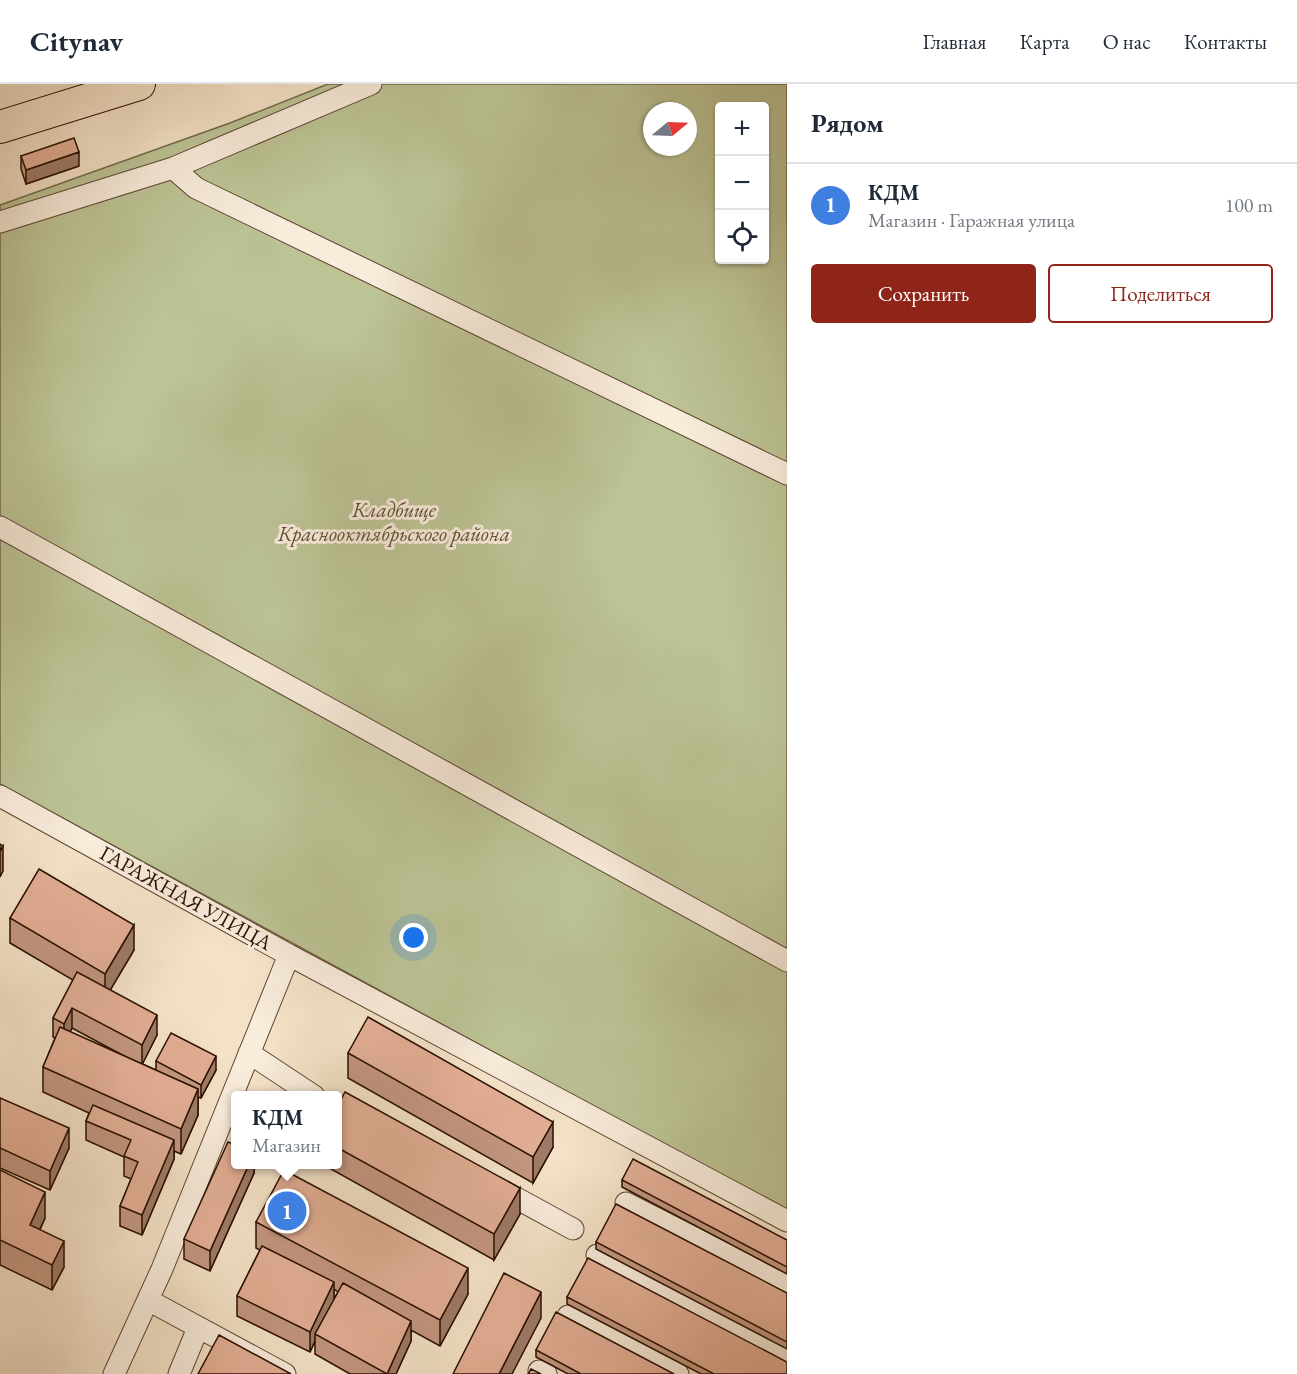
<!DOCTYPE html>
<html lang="ru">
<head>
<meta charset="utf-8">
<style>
	:root { --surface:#fff; --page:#f2f2f3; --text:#1f2937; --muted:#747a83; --line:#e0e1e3; --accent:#8f2418 }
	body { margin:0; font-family:"EB Garamond",serif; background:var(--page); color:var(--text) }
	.controls { position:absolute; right:18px; top:18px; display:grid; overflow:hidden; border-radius:6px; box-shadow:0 2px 4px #0004 }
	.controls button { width:54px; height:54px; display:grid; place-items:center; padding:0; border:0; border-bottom:2px solid var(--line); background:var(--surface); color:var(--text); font:30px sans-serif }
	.compass { position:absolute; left:643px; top:18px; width:54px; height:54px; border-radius:50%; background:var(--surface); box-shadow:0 2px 4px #0004; rotate:71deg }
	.you { position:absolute; left:414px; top:854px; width:21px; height:21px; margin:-15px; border:4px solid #fff; border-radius:50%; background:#1a73e8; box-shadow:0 0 0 9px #1a73e833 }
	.badge { display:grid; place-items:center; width:39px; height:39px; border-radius:50%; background:var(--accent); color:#fff; font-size:20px; font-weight:700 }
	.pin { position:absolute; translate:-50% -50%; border:3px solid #fff; box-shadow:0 2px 6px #0006 }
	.popup { position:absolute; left:231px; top:1007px; width:111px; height:78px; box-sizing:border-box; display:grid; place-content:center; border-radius:6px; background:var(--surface); filter:drop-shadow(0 2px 4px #0005); font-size:20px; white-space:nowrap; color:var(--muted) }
	.popup b { font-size:22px; color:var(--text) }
	.popup::after { content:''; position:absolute; left:50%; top:100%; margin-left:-12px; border:12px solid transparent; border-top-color:var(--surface) }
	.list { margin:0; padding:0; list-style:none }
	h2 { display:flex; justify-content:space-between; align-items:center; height:78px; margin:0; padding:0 24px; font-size:26px }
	h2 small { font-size:20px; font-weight:400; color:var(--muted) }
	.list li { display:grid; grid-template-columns:39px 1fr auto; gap:18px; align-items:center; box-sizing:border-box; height:84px; padding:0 24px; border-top:2px solid var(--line) }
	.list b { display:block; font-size:22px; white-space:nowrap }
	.list p { margin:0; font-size:20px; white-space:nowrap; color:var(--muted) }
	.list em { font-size:20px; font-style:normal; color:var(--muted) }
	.actions { display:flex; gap:12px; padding:18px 24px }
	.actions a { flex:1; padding:14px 0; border:2px solid var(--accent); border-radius:6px; text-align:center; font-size:21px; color:var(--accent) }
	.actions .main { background:var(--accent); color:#fff }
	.icon { flex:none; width:33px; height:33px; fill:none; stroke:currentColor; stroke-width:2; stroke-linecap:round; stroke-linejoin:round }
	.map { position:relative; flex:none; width:787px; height:1290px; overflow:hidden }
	header { display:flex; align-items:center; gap:36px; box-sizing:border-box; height:84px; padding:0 30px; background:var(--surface); border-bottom:2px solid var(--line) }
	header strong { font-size:28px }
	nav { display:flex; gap:33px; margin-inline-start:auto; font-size:21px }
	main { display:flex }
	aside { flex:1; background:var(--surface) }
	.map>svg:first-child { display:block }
</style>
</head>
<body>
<header>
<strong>Citynav</strong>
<nav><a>Главная</a><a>Карта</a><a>О нас</a><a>Контакты</a></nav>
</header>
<main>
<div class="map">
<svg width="787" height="1290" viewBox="0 0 787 1290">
	<rect width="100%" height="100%" fill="#f4e2c8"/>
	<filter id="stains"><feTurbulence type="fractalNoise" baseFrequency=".00333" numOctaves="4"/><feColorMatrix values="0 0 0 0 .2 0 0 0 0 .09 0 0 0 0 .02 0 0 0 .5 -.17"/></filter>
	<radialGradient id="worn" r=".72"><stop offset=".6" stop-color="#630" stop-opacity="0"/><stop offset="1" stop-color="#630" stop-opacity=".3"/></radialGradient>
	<path fill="#bcc395" stroke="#73694a" stroke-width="1.5" fill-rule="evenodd" d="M328,0H787V1128L0,700V121L230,39ZM720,22H764V176H720ZM652,27H688V63H652Z"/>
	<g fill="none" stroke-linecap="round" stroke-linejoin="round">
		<g stroke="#5c4432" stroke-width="23">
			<path id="minor" d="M371,0L173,84L196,104L787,390
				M0,138L173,84
				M0,443L787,877
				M0,712L289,871L162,1185L114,1290
				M289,871L787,1137
				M249,969L314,1012
				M496,1103L573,1145
				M626,1119L787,1201
				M597,1171L787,1274
				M148,1216L285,1290
				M568,1232L678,1290
				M539,1287L546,1290
				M179,1290L198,1244"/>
		</g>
		<g stroke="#2a0f00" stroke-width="34">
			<path id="highway" d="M0,43L139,0"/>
		</g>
		<use href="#minor" stroke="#f8ecdb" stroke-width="21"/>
		<use href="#highway" stroke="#f4e2c8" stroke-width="32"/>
	</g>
	<path fill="#c29680" stroke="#2a0f00" stroke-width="1.5" fill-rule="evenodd" d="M21,72L79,82L26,100L21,85Z
		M10,834L134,866L110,906L157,951L142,980L156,986V977L216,986L201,1014L198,1013V1031L181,1070L174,1067V1075L142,1151L120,1142V1122L131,1095L124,1092V1073L86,1056V1037L89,1029L43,1008V983L55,954L53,953V934L73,896L10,859ZM72,944L126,973L70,948Z
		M348,969L553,1063L533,1099L348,994Z
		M0,1014L69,1064L50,1106L0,1084Z
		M338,1021L520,1130L494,1176L322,1080H338Z
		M254,1080V1089L210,1187L184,1175V1155Z
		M0,1086L45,1134L40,1146L64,1183L52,1206L0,1181Z
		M622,1096L787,1156V1190L622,1103Z
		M256,1138L468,1210L440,1262L411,1246V1257L396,1290H350L315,1270V1257L310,1268L237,1232V1212L260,1166L256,1164ZM334,1205L338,1208L334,1215Z
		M596,1158L787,1209V1265L596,1165Z
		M567,1213L787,1290H701L567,1220Z
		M536,1266L674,1290H568L536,1273Z"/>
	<path fill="#9e7a68" stroke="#2a0f00" stroke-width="1.5" d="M79,68V82L26,100V86Z
		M3,762V787L0,793V767Z
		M134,841V866L105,915V890Z
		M72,924V944L64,959V940Z
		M157,931V951L142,981V961Z
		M216,972V986L201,1014V1001Z
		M198,1005V1031L181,1070V1045Z
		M553,1038V1063L533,1099V1073Z
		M69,1044V1064L50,1106V1087Z
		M174,1056V1075L142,1151V1131Z
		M249,1080H254V1089L210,1187V1167Z
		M520,1104V1130L494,1176V1150Z
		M45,1108V1134L30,1166V1141Z
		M64,1157V1183L52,1206V1181Z
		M468,1184V1210L440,1262V1236Z
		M334,1198V1218L315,1250V1257L310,1268V1248Z
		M541,1208V1234L512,1290H499Z
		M411,1237V1257L396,1290H387Z"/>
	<path fill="#e2ae95" stroke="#2a0f00" stroke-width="1.5" d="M74,54L79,68L26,86L21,72Z
		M0,760L3,762L0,767Z
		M39,785L134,841L105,890L10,834Z
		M77,888L157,931L142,961L72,924L64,940L53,934Z
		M368,933L553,1038L533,1073L348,969Z
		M60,943L198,1005L181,1045L43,983Z
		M171,949L216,972L201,1001L156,977Z
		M345,1008L520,1104L494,1150L338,1064V1021Z
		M0,1014L69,1044L50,1087L0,1064Z
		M93,1021L174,1056L142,1131L120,1122L138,1078L124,1072L131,1056L86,1037Z
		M228,1058L236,1061V1080H249L210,1167L184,1155Z
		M633,1075L787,1156V1183L622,1096Z
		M0,1086L45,1108L30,1141L64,1157L52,1181L0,1156Z
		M284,1086L468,1184L440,1236L256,1138Z
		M616,1120L787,1209V1258L596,1158Z
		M262,1162L334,1198L310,1248L237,1212Z
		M588,1174L787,1278V1290H714L567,1213Z
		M504,1189L541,1208L499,1290H453Z
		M343,1199L411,1237L387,1290L315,1250Z
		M556,1228L674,1290H581L536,1266Z
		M219,1251L291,1290H198Z
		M531,1285L541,1290H528Z"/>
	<g text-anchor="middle" stroke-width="6" stroke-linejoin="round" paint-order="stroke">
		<g font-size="21" font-style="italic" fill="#5d4e34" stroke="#f8ecdb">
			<text x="394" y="433">Кладбище<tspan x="394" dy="24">Краснооктябрьского района</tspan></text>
		</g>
		<g font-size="21" fill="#2a0f00" stroke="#f8ecdb">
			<text transform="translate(186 814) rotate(29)" y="7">ГАРАЖНАЯ УЛИЦА</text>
		</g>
	</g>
	<rect width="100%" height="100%" filter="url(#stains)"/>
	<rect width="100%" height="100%" fill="url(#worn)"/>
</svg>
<div class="controls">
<button>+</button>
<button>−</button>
<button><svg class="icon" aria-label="locate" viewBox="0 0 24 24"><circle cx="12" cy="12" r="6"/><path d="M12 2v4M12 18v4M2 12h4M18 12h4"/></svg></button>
</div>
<svg class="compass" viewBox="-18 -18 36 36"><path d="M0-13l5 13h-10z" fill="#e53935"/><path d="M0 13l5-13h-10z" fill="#747a83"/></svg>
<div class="you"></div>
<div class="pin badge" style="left:287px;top:1127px;background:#3f7fe0">1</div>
<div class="popup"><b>КДМ</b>Магазин</div>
</div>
<aside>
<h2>Рядом<small></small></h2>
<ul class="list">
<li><span class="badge" style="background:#3f7fe0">1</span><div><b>КДМ</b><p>Магазин · Гаражная улица</p></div><em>100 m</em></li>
</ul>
<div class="actions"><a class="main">Сохранить</a><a>Поделиться</a></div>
</aside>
</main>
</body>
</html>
